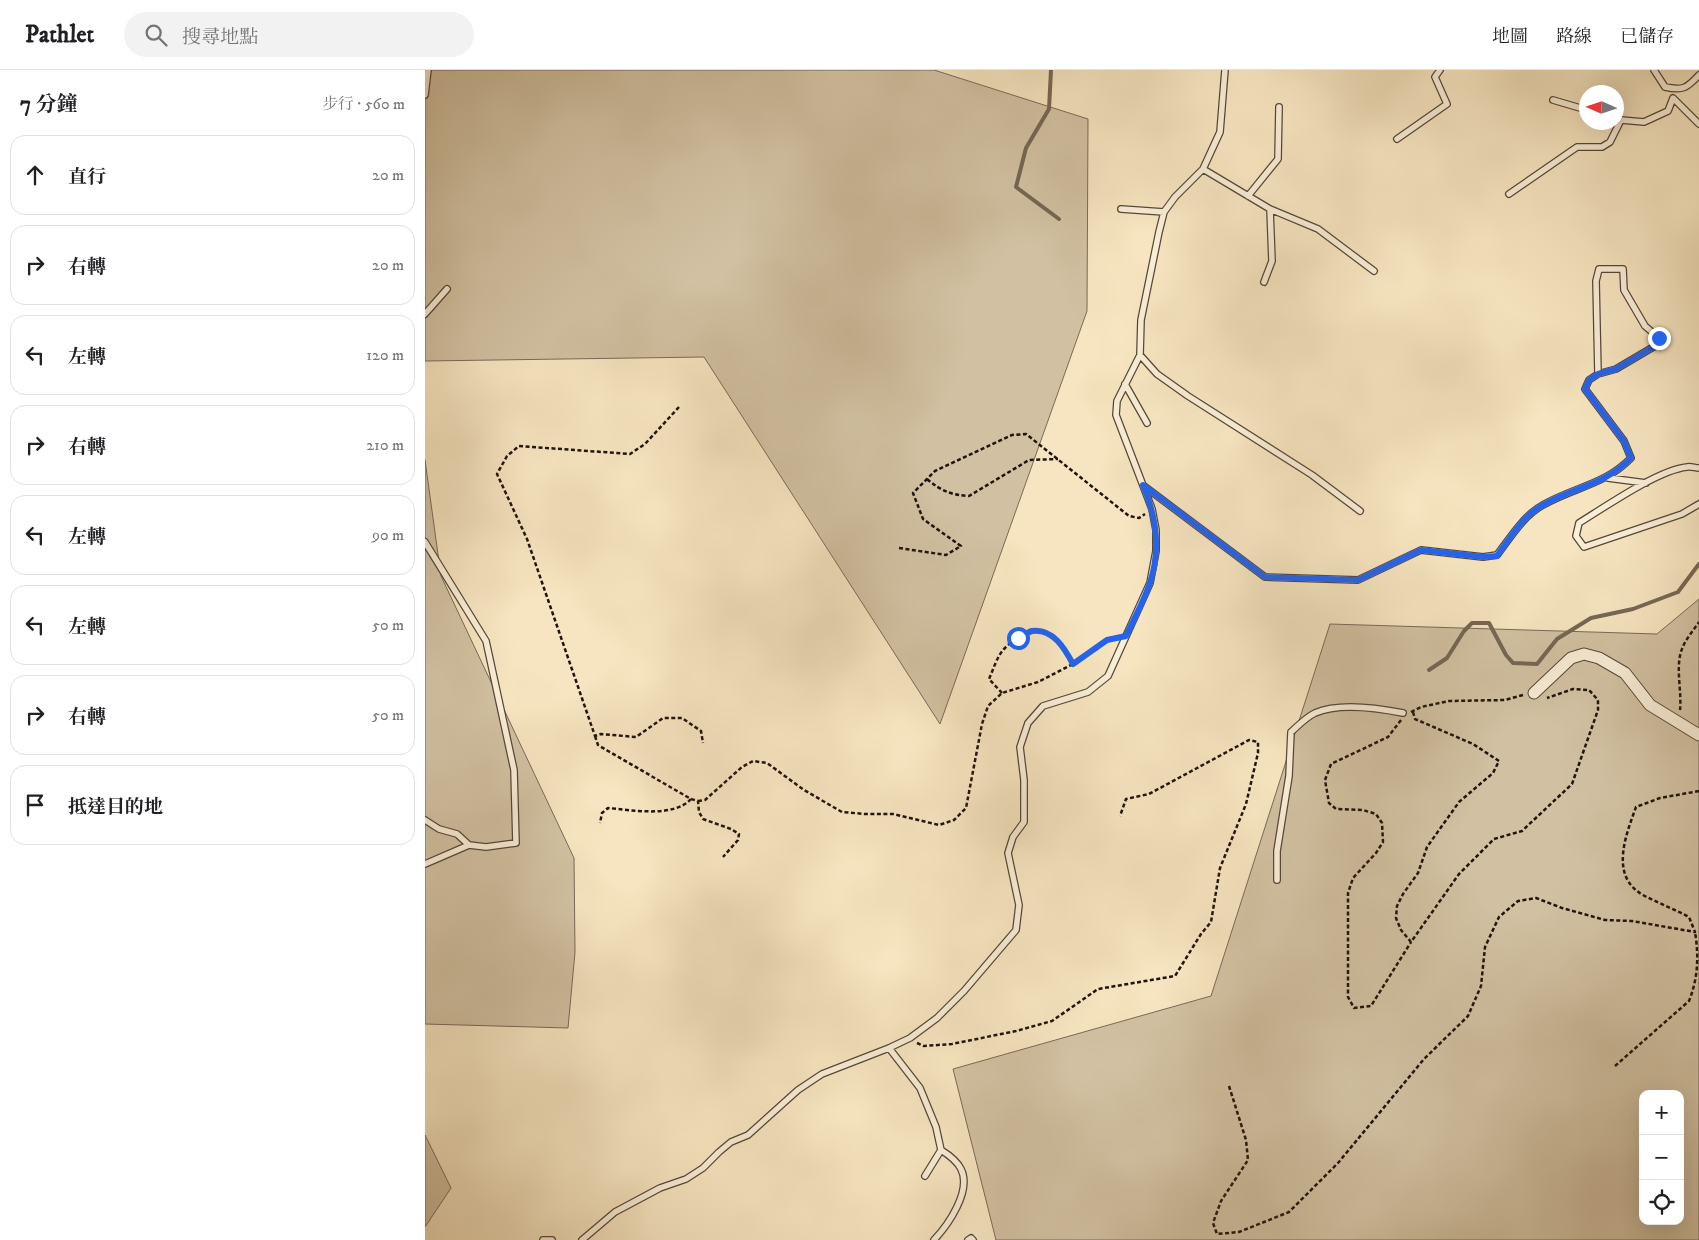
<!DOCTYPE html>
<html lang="zh-TW">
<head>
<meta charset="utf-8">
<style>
	:root { --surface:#fff; --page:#f2f2f2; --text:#202124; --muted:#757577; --line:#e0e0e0 }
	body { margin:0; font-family:"IM FELL DW Pica","Noto Serif TC",serif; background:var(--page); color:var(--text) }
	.controls { position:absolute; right:15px; bottom:15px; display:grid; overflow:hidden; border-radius:10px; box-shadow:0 5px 20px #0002 }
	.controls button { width:45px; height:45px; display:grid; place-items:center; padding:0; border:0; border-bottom:1px solid var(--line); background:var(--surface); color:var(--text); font:25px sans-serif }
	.compass { position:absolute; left:1154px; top:15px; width:45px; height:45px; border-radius:50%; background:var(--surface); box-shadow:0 5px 20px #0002; rotate:273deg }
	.stop { position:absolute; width:15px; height:15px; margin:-11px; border:4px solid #2563eb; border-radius:50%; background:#fff }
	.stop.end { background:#2563eb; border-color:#fff; box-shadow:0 1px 5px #0008 }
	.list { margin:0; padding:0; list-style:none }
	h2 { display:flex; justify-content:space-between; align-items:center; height:65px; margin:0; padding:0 20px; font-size:21px }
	h2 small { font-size:16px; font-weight:400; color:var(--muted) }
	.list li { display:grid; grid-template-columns:32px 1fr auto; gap:15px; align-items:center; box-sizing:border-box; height:80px; margin:0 10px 10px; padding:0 10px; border:1px solid var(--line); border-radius:15px }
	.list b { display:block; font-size:19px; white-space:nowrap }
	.list em { font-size:16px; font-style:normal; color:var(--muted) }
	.icon { flex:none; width:28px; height:28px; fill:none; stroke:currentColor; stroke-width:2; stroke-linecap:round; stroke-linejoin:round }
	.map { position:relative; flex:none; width:1274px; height:1170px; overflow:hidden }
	header { display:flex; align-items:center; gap:30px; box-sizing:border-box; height:70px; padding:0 25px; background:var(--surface); border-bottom:1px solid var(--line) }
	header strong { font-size:24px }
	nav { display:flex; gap:28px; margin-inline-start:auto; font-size:18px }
	.search { width:350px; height:45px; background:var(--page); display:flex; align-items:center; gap:12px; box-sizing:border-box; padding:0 18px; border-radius:28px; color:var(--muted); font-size:19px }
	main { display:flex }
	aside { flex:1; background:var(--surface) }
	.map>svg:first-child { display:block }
</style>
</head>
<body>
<header>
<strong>Pathlet</strong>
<div class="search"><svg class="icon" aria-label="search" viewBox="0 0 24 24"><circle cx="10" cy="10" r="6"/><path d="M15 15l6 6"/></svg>搜尋地點</div>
<nav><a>地圖</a><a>路線</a><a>已儲存</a></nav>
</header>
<main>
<aside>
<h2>7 分鐘<small>步行 · 560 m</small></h2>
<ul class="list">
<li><svg class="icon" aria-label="ahead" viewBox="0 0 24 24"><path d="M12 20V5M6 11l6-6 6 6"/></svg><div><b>直行</b></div><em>20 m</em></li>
<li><svg class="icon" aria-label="right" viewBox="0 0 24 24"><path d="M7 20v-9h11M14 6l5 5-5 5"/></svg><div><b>右轉</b></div><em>20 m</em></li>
<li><svg class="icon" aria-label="left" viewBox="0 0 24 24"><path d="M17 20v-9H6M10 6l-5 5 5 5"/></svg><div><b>左轉</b></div><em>120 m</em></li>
<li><svg class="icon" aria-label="right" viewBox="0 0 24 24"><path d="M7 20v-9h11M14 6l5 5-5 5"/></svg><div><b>右轉</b></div><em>210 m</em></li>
<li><svg class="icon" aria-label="left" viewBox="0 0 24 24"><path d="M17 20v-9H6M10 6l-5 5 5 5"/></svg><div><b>左轉</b></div><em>90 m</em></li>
<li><svg class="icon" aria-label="left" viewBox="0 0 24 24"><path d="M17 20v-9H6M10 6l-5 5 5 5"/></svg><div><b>左轉</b></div><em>50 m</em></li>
<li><svg class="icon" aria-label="right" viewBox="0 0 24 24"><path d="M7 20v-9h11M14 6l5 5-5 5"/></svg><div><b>右轉</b></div><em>50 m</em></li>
<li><svg class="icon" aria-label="arrive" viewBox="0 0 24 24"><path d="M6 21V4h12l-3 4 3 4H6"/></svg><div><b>抵達目的地</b></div></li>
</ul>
</aside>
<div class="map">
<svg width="1274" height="1170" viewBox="0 0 1274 1170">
	<rect width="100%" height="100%" fill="#f6e5c0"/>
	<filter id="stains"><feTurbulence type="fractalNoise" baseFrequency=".004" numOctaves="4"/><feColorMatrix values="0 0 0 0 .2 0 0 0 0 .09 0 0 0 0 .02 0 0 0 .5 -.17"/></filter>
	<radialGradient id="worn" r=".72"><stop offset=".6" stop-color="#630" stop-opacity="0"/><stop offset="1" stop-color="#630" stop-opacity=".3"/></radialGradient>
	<path fill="#d1c1a2" stroke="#786a58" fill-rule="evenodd" d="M2,0H509L663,49L662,241L515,654L279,287L0,291V4Z
		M0,390L16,506L149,788L150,882L143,958L0,954Z
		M1274,529V1170H571L528,999L786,926L905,554L1232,564ZM1218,1024H1255V1151H1218Z
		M0,1065L26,1118L0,1157Z"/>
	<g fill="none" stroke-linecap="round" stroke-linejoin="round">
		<path stroke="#746754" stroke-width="4" d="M626,0L624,39L601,78L591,117L634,149
			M1004,600L1022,588L1039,561L1047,553H1064L1081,585L1088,593L1112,594L1132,569L1166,548L1208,539L1253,522L1274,494"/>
		<g stroke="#54483a" stroke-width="8">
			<path id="service" d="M1229,0L1240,17C1258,21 1262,18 1274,5
				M0,25L3,0
				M1128,30L1162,40
				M972,69L1022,34L1010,7L1015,0
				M778,99L845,139L893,159L949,201
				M1084,124L1152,77H1177L1185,72L1196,50L1219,52L1243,41L1248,28L1274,54
				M823,126L853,89L854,37
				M696,139L739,142
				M839,212L847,191L845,139
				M0,244L22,219
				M715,285L732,304L763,326L887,405L935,441
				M700,314L722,353
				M1274,398C1270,398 1266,396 1262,397C1233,400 1180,437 1154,453L1151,466L1159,477L1257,444L1274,434
				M1183,408L1221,413
				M719,416L840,507L933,510L996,480L1058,487L1072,485C1085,468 1099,445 1118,435C1149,417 1180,415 1206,388L1199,371L1160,319L1164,310L1173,304L1171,211L1174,199H1198L1199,220L1220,256L1234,268L1230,276L1191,299L1173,304
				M0,472L61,571L89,700L91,773L61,777L44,775L32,764L14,759L0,750
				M0,794L44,775
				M852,810V781L864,706L866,662C874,655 880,648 890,643C915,632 953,638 978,643
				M464,978L495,1018L511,1057L516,1080C524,1085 532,1091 536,1099C547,1121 523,1155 509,1170
				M500,1106L516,1080
				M118,1170H127
				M157,1170L190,1142L235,1118L261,1109L278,1098L294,1082L306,1072L323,1065L373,1020L397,1004L464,978L485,968L512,948L539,921L591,860L594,835L583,783L588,767L599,752V710L595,677L603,653L618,636L663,622L683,606L725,513L731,481V460L727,439L691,345L692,331L715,285L716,250L734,162L739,142L750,127L778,99L795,62L800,0
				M543,1170L546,1168L548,1170"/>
		</g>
		<g stroke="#54483a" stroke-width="13">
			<path id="minor" d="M1109,623L1146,588L1159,584L1174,588L1200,603L1225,635L1274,665"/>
		</g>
		<path stroke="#1e140d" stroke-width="2.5" stroke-dasharray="4 2.5" stroke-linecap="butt" d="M254,337L220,374L205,384L94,376L82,386L72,404L102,469L170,666L176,664L211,667L238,648H257L276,661L278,673
			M502,409C516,421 526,425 544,426L604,390L633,389
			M474,478L521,485L536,476L498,449L488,423L510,401L587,365L601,364L704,446L714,448L720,444
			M577,623L564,609C568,600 572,587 578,580C588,569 608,556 624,563C634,568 643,585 648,594
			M1255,640C1257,622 1250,596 1257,579C1260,570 1268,561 1274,552
			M986,642L996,637L1024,631L1080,630L1098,625
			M988,642L990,649L1048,674L1074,691L1068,703L1034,732L1002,777L993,803L978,824L972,836L971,848L976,860L986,872L1034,804L1069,769L1097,761L1147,714L1173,640V630L1164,620L1148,619L1122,628
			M976,650L963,667L906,694L900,710L904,733L911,739L938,740L951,744L957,753L958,772L951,783L928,808L923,823V927L929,938L946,936L986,872
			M170,666L173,675L183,681L266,729C249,748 206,740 183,738L177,743L175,753
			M266,729L273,731L274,742L278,749L306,759L314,764L313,770L298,787
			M273,731L280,730L317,697L328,691L342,693L379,720L417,742L440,744H468L514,755L529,750L541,738L557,654L563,636L577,623L613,612L648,594L681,570L691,568
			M492,973L499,976L527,974L591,961L627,951L673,919L750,906L776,864L786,852L795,798L821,734L833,683V672L824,670L724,724L701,729L695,746
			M1190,996L1264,931C1273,908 1274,887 1270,862
			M804,1016L821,1070L823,1090L796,1131L788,1153L792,1164L814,1162L864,1142L913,1093L999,989L1043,946L1056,916L1060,877L1074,847L1093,831L1111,828L1137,838L1180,850L1207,851L1270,862L1264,847C1249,839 1233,833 1218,825C1184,806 1201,765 1211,737L1235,728L1274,721"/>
		<use href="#service" stroke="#f9eed6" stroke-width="5.5"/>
		<use href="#minor" stroke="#f9eed6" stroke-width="11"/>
	</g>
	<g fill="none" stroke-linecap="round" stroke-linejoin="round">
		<path stroke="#2563eb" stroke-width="6" d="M593,568C597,566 603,562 607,561C628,558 640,579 648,594L682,570L701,566C709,549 719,531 725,513C736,480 731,446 718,415L840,507L933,510L996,480L1058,487L1072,486C1085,468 1099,445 1118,435C1149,417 1180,415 1206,388L1199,371L1160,319L1164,310L1173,304L1191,299L1230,276L1234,268"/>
	</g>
	<rect width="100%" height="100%" filter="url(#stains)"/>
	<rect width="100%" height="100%" fill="url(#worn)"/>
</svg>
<div class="controls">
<button>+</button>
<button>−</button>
<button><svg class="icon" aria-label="locate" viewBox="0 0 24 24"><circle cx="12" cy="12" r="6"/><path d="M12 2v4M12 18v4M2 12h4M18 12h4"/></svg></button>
</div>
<svg class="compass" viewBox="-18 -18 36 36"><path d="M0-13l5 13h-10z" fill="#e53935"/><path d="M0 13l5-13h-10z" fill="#757577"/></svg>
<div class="stop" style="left:593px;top:568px"></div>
<div class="stop end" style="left:1234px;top:268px"></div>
</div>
</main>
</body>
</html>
